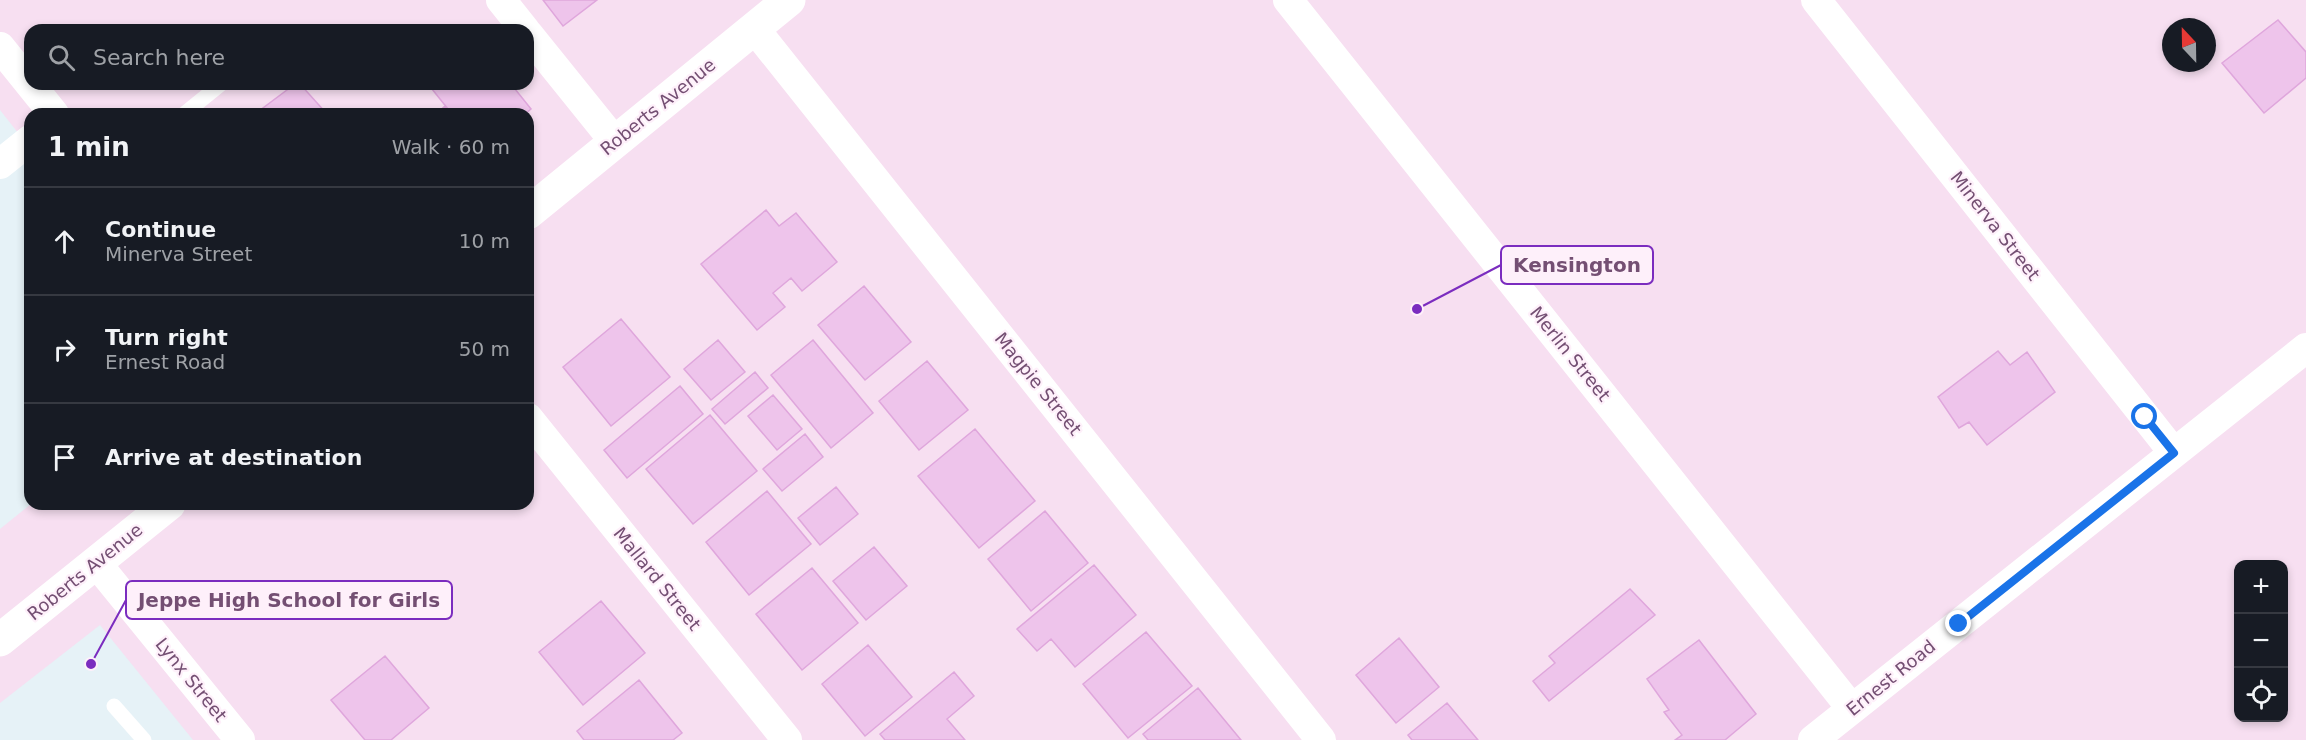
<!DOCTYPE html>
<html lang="en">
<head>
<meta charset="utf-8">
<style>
	:root { --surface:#171b24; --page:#20242c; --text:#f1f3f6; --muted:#9ea1a6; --line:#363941 }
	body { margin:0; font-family:"DejaVu Sans",sans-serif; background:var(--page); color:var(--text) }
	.controls { position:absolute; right:18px; bottom:18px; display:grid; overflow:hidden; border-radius:12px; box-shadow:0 3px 9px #0003 }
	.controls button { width:54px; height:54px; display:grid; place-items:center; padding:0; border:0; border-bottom:2px solid var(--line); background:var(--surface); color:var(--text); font:30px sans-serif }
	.compass { position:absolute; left:2162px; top:18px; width:54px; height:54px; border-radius:50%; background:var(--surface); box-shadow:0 3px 9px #0003; rotate:338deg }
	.stop { position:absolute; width:18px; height:18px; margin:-14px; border:4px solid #1a73e8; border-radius:50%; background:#fff }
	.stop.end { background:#1a73e8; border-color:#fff; box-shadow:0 2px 6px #0008 }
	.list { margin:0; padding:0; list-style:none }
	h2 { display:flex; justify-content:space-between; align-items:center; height:78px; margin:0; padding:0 24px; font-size:26px }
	h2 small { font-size:20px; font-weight:400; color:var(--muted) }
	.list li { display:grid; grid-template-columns:39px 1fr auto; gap:18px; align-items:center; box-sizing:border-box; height:108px; padding:0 24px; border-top:2px solid var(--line) }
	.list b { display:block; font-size:22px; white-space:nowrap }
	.list p { margin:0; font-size:20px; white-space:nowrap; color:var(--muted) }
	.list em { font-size:20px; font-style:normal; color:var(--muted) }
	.icon { flex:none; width:33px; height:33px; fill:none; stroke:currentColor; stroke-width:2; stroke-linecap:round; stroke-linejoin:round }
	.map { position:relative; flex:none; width:2306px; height:740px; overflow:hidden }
	.search { position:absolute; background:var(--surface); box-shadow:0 3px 9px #0003; left:24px; top:24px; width:510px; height:66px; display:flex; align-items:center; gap:15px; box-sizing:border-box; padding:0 21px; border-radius:18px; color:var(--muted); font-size:22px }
	.panel { position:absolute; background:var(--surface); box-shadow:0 3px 9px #0003; left:24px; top:108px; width:510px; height:402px; border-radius:18px }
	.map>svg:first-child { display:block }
</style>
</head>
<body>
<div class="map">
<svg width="2306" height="740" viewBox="0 0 2306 740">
	<rect width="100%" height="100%" fill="#fbeaf6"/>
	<path fill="#f7dff1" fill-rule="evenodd" d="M0,0H2306V740H0ZM2171,27H2207V63H2171ZM30,30H528V84H30ZM30,114H528V504H30ZM2238,564H2284V718H2238Z"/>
	<path fill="#e6f2f7" d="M0,110L30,148L31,504L0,529Z
		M100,625L193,740H0V703Z"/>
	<path fill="#eec4eb" stroke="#dfa6dc" stroke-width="1.5" d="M543,0H597L563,26Z
		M2278,20L2306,52V78L2264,113L2222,63Z
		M295,84H300L327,114H255Z
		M438,84H511L531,109L525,114H452L432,89Z
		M445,106L452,114H436Z
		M766,210L779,226L796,213L837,262L802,291L791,278L773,293L785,307L757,330L701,264Z
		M864,286L911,342L865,380L818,325Z
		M621,319L670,377L611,426L563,367Z
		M718,340L745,372L711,400L684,369Z
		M813,340L873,413L831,448L771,375Z
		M1998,351L2010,365L2027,352L2055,392L1987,445L1969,422L1959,428L1938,397Z
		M927,361L968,410L919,450L879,401Z
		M755,372L768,388L725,424L712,409Z
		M680,386L703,414L627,478L604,450Z
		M773,395L802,429L777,450L748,416Z
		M710,415L757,471L693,524L646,469Z
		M975,429L1035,501L979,548L918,476Z
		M805,434L823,457L782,491L763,469Z
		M836,487L858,514L820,545L798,518Z
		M767,491L811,544L749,595L706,542Z
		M1045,511L1088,563L1031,611L988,559Z
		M874,547L907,586L866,620L833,581Z
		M1094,565L1136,615L1075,667L1051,639L1037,651L1017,629Z
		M812,568L858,623L802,670L756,614Z
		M1630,589L1655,615L1549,701L1533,681L1555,663L1549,656Z
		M601,601L645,653L583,705L539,652Z
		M1146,632L1192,686L1128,738L1083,684Z
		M1399,638L1439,687L1396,723L1356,675Z
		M1699,640L1756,714L1725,740H1675L1682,735L1664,712L1669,710L1647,679Z
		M868,645L912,697L865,736L822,684Z
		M385,656L429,708L391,740H365L331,700Z
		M954,672L974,696L947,719L965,740H885L880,734Z
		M639,680L682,733L673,740H584L577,731Z
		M1198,688L1241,740H1148L1143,734Z
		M1447,703L1478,740H1412L1408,735Z"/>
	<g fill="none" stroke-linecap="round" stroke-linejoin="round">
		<path stroke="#fff" stroke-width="15" d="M184,114L221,84
			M114,706L144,740"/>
		<path stroke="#fff" stroke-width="30" d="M501,0L525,30
			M1288,0L1852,709
			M1816,0L2174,453
			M754,28L1321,740
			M528,34L615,142
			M0,47L54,114
			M0,164L30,140
			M528,418L787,740
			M97,564L240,740
			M1813,740L2306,348"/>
		<path stroke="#fff" stroke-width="33" d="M528,213L789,0
			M0,640L169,504"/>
	</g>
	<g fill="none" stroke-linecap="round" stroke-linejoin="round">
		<path stroke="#1a73e8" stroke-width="8" d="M1959,624L2174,453L2145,417"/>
	</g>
	<g text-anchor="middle" stroke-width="4.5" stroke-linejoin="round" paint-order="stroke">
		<g font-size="18" fill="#744f73" stroke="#fef0fa">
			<text transform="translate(658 107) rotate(-39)" y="6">Roberts Avenue</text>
			<text transform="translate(1995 226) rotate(52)" y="6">Minerva Street</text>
			<text transform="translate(1570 354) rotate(51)" y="6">Merlin Street</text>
			<text transform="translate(1038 384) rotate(51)" y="6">Magpie Street</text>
			<text transform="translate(85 572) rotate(-39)" y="6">Roberts Avenue</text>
			<text transform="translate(657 579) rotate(51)" y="6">Mallard Street</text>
			<text transform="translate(1891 678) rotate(-39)" y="6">Ernest Road</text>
			<text transform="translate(191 680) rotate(51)" y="6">Lynx Street</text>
		</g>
	</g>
	<path fill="none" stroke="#7b2cbf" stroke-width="2" d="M1417 309L1501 265M91 664L126 600"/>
	<g fill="#7b2cbf" stroke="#fef0fa" stroke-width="2">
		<circle cx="1417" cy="309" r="6"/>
		<circle cx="91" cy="664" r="6"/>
	</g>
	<g fill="#fef0fa" stroke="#7b2cbf" stroke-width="2">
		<rect x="1501" y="246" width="152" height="38" rx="6"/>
		<rect x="126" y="581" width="326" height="38" rx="6"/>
	</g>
	<g font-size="20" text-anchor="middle" font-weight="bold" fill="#744f73">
		<text x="1577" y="272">Kensington</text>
		<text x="289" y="607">Jeppe High School for Girls</text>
	</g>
</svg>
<div class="controls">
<button>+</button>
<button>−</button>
<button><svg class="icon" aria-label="locate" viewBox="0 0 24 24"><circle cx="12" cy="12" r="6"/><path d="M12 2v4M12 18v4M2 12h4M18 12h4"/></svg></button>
</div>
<svg class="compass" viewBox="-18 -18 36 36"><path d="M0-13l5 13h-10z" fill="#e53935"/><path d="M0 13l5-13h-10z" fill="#9ea1a6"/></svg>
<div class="stop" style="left:2145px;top:417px"></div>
<div class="stop end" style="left:1959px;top:624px"></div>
<div class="search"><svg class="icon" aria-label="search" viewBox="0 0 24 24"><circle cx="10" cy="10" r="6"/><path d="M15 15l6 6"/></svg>Search here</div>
<section class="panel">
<h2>1 min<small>Walk · 60 m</small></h2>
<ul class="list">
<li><svg class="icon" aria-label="ahead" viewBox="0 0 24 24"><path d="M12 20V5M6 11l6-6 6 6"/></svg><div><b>Continue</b><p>Minerva Street</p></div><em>10 m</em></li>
<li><svg class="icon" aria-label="right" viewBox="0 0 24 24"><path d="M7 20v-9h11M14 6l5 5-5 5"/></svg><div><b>Turn right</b><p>Ernest Road</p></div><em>50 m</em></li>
<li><svg class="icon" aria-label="arrive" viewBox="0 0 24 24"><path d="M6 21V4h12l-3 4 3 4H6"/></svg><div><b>Arrive at destination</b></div></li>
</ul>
</section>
</div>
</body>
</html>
